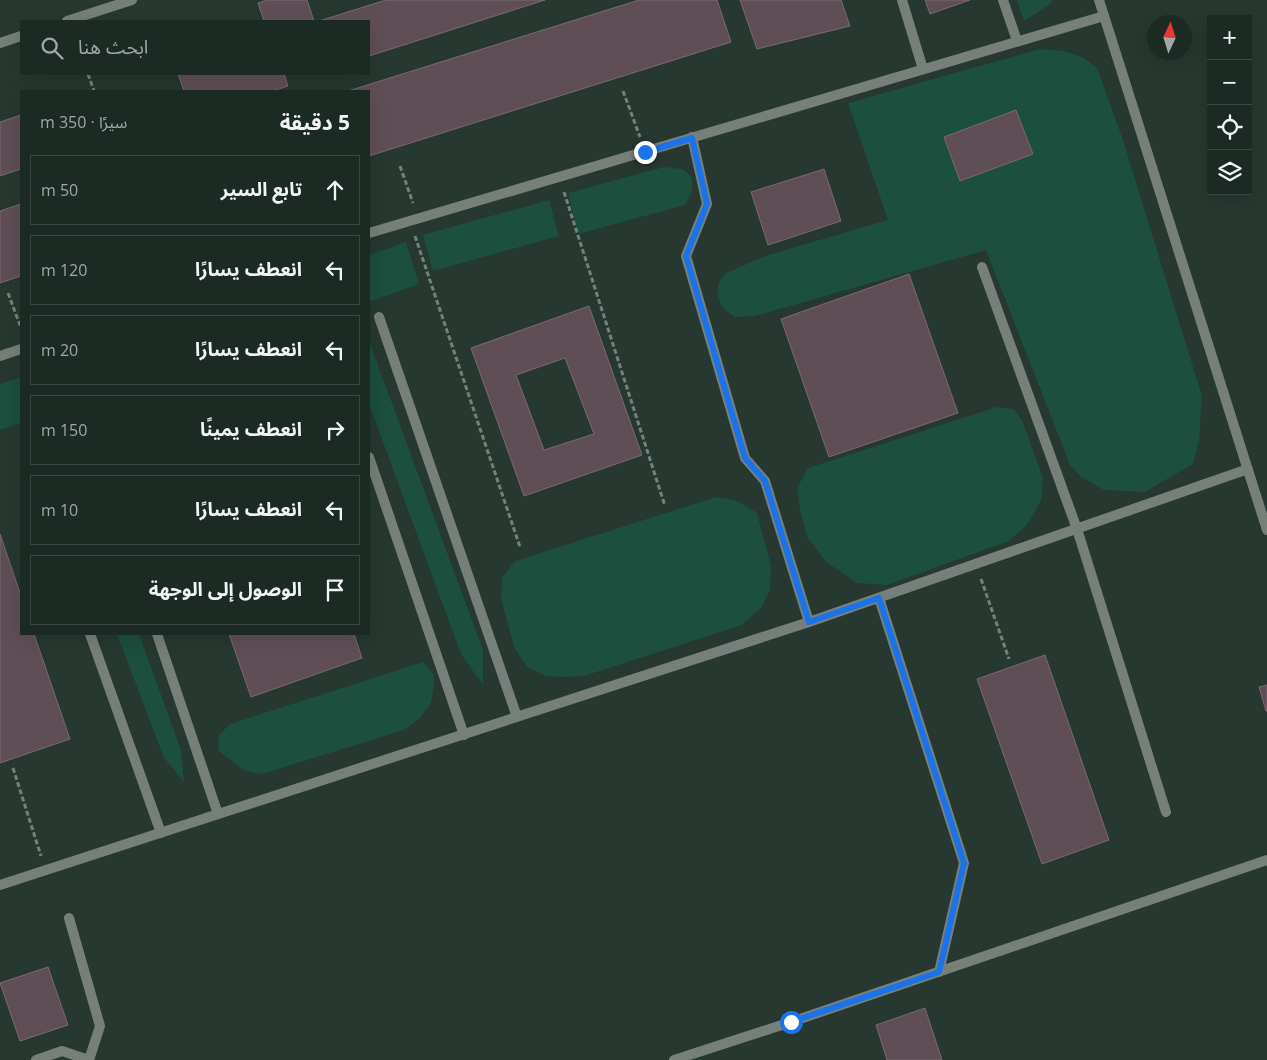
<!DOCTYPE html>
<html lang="ar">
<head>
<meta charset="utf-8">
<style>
	:root { --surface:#1c2a24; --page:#25322c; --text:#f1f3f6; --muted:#a0a7a6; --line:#3a4641 }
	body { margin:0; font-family:"Open Sans","Noto Sans Arabic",sans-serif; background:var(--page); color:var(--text); direction:rtl }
	.controls { position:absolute; right:15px; top:15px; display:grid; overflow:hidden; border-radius:0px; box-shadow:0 5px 20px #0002 }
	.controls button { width:45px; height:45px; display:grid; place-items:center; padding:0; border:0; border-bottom:1px solid var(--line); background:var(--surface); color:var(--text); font:25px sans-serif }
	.compass { position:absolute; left:1147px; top:15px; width:45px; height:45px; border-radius:50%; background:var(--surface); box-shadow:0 5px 20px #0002; rotate:4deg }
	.stop { position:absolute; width:15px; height:15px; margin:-11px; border:4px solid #1a73e8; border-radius:50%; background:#fff }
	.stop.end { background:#1a73e8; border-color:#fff; box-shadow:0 1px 5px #0008 }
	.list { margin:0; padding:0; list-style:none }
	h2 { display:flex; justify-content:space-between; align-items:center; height:65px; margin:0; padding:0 20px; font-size:21px }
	h2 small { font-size:16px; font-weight:400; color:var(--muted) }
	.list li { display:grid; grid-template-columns:32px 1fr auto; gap:15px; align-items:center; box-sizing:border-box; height:70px; margin:0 10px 10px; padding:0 10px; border:1px solid var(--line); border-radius:0px }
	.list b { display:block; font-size:19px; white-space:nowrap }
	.list em { font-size:16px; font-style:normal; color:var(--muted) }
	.icon { flex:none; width:28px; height:28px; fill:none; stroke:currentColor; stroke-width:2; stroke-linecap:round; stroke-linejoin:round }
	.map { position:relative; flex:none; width:1267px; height:1060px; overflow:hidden; direction:ltr }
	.search { position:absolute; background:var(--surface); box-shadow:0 5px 20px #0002; left:20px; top:20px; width:350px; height:55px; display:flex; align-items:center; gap:12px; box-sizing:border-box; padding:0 18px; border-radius:0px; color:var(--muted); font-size:19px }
	.panel { position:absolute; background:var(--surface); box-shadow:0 5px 20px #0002; left:20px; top:90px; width:350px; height:545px; border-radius:0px; direction:rtl }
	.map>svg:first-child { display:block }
</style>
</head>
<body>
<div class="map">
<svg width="1267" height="1060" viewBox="0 0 1267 1060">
	<rect width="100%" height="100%" fill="#263830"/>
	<path fill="#1c4f3d" d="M1017,0H1052L1050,4L1024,21Z
		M1040,49L1064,51L1084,58L1097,68L1122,137L1202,396L1199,440L1193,464L1145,492L1104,490L1081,477L1070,465L986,250L755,316L735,317L722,307L717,294L719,282L726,273L768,255L888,220L848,103Z
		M664,167L682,169L692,177V192L685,205L578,234L568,193Z
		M549,200L559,236L433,271L423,235Z
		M406,242L419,284L369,302V255Z
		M369,341L483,650V685L461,654L369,404Z
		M21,377V423L0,430V384Z
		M997,407L1013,409L1022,420L1043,478L1041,501L1026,526L1009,541L887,585L857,583L826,562L807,537L800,510L797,488L808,468Z
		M716,497L735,500L757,513L771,566L770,590L761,608L742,625L584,676L562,677L546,676L527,667L514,647L501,598L502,578L515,561Z
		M117,634H139L181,750L184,782L164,758Z
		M423,662L434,675V686L431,703L419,719L404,730L262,774L243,770L218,750L219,735L230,724Z"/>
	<path fill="#604e56" stroke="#7b6870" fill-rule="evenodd" d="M267,0H307L314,21H264L258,3Z
		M386,0H545L369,56V21H319Z
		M639,0H717L731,42L369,156V91H348Z
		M740,0H841L850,26L757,49Z
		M925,0H970L930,14Z
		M178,74H284L288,86L272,91H184Z
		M1016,110L1033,154L960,181L944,137Z
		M21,115V169L0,176V122Z
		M824,169L841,221L768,245L751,192Z
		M21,204V276L0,283V211Z
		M909,274L958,413L829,457L781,319Z
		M589,306L642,455L524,496L471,348ZM565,358L594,434L544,450L516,375Z
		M0,534L21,596V634H34L70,739L0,763Z
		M229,634H354L362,658L251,697Z
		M1045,655L1109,840L1042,864L977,679Z
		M1267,685V711H1266L1259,687Z
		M48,967L68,1025L20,1041L0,983Z
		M925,1008L942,1060H887L876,1025Z"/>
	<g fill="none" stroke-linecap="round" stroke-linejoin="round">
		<path stroke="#72817a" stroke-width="3" stroke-dasharray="5 2.5" stroke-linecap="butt" d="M88,74L94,91
			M623,91L640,137
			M400,166L413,203
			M564,192L665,506
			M415,236L520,547
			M8,293L21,328
			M981,579L1009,659
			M13,768L41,856"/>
		<path stroke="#777f7b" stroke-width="10" d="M902,0L923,69
			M1003,0L1017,41
			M1099,0L1267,530
			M67,21L132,0
			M0,43L21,36
			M692,137L707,204L686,256L745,458L765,481L809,622
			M369,233L1104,16
			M982,267L1077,529L1166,812
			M379,317L517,717
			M0,356L21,349
			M369,457L464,735
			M879,598L964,863L939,972
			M90,634L161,833
			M157,634L218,814
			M0,885L809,622L1248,469
			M69,918L100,1026L89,1060
			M36,1060L62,1051L89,1060
			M674,1060L791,1022L1267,860"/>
	</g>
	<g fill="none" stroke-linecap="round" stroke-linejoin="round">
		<path stroke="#1a73e8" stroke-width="6" d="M645,152L692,138L707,204L686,256L745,458L765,481L809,622L879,598L964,863L939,972L791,1022"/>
	</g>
</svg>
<div class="controls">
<button>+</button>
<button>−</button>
<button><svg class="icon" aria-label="locate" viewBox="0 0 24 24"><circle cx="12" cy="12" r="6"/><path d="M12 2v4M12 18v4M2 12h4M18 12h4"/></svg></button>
<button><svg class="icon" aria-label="layers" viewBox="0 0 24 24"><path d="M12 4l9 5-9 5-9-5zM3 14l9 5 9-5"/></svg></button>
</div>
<svg class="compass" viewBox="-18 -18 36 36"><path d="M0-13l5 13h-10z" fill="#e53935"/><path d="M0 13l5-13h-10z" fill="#a0a7a6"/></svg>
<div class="stop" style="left:791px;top:1022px"></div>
<div class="stop end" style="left:645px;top:152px"></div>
<div class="search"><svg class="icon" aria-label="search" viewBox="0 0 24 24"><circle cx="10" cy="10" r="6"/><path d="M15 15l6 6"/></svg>ابحث هنا</div>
<section class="panel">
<h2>5 دقيقة<small>سيرًا · 350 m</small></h2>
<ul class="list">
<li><svg class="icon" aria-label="ahead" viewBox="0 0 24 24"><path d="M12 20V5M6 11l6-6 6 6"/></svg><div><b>تابع السير</b></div><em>50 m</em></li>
<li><svg class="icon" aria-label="left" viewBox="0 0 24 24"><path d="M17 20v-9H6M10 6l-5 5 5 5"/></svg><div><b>انعطف يسارًا</b></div><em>120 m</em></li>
<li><svg class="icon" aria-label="left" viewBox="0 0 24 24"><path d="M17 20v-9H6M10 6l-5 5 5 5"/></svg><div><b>انعطف يسارًا</b></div><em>20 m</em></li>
<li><svg class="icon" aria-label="right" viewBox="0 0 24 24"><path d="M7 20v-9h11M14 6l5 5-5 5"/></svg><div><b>انعطف يمينًا</b></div><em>150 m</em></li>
<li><svg class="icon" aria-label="left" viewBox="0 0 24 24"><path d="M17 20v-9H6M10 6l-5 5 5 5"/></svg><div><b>انعطف يسارًا</b></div><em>10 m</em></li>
<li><svg class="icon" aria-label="arrive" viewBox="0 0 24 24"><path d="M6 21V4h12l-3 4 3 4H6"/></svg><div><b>الوصول إلى الوجهة</b></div></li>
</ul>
</section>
</div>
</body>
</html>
